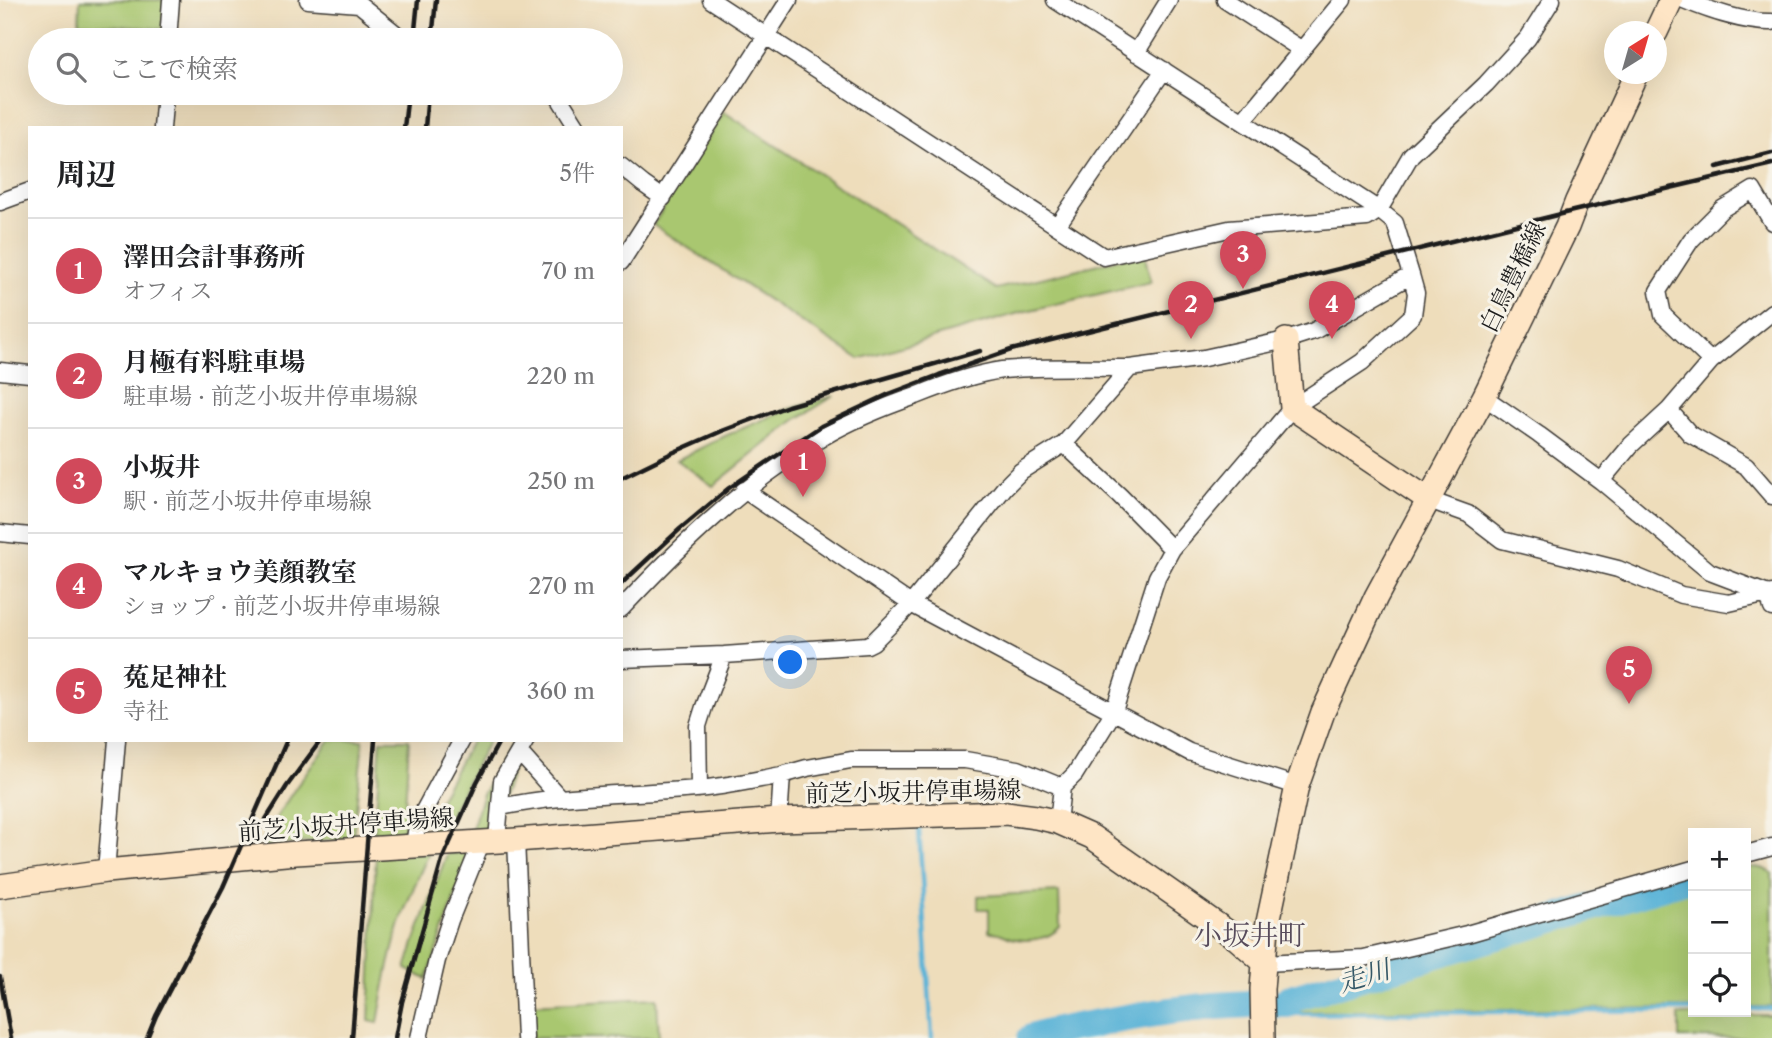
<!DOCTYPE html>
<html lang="ja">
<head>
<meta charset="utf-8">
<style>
	:root { --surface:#fff; --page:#f6f6f6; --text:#202124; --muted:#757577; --line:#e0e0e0; --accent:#d1495b }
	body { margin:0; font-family:"Libre Caslon Text","Noto Serif JP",serif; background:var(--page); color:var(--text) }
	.controls { position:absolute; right:21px; bottom:21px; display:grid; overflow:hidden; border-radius:0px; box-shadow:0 7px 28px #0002 }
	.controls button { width:63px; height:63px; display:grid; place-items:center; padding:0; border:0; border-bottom:2px solid var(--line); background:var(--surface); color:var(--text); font:35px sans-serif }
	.compass { position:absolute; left:1604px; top:21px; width:63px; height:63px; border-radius:50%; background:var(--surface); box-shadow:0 7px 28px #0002; rotate:37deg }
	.you { position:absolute; left:791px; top:663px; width:24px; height:24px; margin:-18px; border:5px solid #fff; border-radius:50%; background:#1a73e8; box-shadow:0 0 0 10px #1a73e833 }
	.badge { display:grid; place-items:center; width:46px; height:46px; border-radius:50%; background:var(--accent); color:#fff; font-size:23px; font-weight:700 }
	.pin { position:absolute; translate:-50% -58px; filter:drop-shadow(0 2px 4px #0008) }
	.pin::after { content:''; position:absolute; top:37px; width:24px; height:21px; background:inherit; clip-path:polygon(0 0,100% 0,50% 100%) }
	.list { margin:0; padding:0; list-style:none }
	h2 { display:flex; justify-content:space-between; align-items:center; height:91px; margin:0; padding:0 28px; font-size:30px }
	h2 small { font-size:23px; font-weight:400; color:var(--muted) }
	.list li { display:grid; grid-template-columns:46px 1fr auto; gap:21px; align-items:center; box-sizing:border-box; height:105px; padding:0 28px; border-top:2px solid var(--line) }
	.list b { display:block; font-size:26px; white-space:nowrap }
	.list p { margin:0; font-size:23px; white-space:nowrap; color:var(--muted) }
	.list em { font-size:23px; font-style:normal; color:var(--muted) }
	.icon { flex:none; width:38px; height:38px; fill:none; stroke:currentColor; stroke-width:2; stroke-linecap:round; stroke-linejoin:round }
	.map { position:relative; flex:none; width:1772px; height:1038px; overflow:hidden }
	.search { position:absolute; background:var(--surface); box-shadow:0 7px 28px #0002; left:28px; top:28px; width:595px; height:77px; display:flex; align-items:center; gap:18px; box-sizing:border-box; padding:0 24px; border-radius:38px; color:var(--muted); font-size:26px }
	.panel { position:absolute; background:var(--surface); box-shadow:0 7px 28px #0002; left:28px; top:126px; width:595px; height:616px; border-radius:0px }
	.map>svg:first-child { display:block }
</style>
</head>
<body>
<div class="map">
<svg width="1772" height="1038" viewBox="0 0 1772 1038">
	<rect width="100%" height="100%" fill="#f7f3e8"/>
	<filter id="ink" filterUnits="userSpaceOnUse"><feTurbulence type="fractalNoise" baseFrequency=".0143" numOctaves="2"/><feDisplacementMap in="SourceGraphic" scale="14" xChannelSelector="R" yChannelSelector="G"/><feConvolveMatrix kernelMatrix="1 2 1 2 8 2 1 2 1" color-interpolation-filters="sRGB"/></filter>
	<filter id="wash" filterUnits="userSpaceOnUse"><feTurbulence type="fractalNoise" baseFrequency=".00686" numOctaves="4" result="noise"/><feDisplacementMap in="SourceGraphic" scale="28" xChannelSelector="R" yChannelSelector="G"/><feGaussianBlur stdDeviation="1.57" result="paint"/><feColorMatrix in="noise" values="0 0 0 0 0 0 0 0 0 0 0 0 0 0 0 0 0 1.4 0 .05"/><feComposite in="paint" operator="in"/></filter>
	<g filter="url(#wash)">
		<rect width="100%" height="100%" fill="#edb"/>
		<path fill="#a9c76f" stroke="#627246" stroke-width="2" d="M80,0H164L163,29L79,23Z
			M724,112L996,289L1144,253L1151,282L1026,311L859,359L653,225Z
			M834,396L794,421L713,486L677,460L725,436L786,410Z
			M330,740H363L353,838L264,846L261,842C282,807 305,773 330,740Z
			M381,740H409L404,824L403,830L395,835L374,836Z
			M472,740H489L445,824L438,830H427L440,798Z
			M514,740H522L491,832H471L483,794Z
			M470,852L427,979L406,969L415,940L447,854Z
			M429,853C420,873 411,893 403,914C391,950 384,986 378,1023L369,1021L376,854Z
			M1746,867C1755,867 1764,867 1772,873V1007H1746Z
			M1693,882V1008L1280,1012L1281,1005H1289V1001L1476,948Z
			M1059,892L1060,927C1048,940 1028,942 1011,938C1003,935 999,931 989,932V909H978V896Z
			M657,998L659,1038H532L530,1004Z
			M1679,1015H1772V1038H1679Z"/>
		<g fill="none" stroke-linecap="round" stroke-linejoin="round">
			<path stroke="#5ab3d7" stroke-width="4.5" d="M919,829L932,1038
				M1247,1002L1256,1006
				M1746,1009H1772
				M1271,1011L1280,1014L1693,1010"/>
			<path stroke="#5ab3d7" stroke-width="28" d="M1031,1038C1055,1030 1081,1026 1105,1022C1165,1010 1226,1002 1288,1004V999L1693,877"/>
		</g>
	</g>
	<g filter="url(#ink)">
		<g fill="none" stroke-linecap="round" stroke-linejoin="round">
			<g stroke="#3c3934" stroke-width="19">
				<path id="street" d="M308,0L359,4L395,33
					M711,0L1104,257L1229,229L1367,218L1379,210L1055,0
					M1225,0L1302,50
					M1684,0C1708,10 1746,23 1772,22
					M168,40L171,0
					M1136,53L1169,0
					M556,93L578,128
					M1243,121L1343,0
					M162,128L165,93
					M621,166L643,184L663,198
					M0,202L30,191
					M1057,226L1164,70
					M621,262L789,0
					M1711,361L1663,315L1658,291L1691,240L1722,209L1753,190L1772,222
					M0,371L30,374
					M1484,397L1539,435L1601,481L1710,572L1768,594L1772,608
					M1669,410L1690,434L1746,466L1772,496
					M1064,444L1120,496L1172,549
					M1601,481L1631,445L1669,410L1711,361L1772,312
					M744,490L911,604L1005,487L1021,471L1064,444L1130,368L1204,358L1286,340L1314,331L1411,275
					M1429,500L1468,514L1502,540L1618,569L1681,595L1729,603L1772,593
					M0,533L30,536
					M621,609C682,544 746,482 823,437C852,420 884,407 916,396C943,385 973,374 1002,370C1045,366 1088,368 1130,368
					M621,659L724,655L867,645L873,642L911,604L1189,752L1297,786
					M519,752L560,798
					M699,789L698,726L704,707L724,655
					M501,807C565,793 631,795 696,789C725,787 754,780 782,775
					M779,820L782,775L807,768L851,760H965L1018,769L1062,787
					M1058,822L1062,787L1075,774L1114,711L1157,577L1172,549L1292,408L1362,362L1413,315L1416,293L1411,275L1395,223L1379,210L1411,155L1486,84L1528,38L1552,0
					M497,840L502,781L526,740
					M516,840L525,1038
					M414,845L417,826L421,816L462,740
					M1746,854L1772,847
					M106,871L117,740
					M1265,963L1364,958L1467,934L1693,869
					M419,1038L437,960L450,920L482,841"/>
			</g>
			<g stroke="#3c3934" stroke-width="26">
				<path id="secondary" d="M1656,32L1671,0
					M1286,340L1292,408L1429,500
					M0,886L106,871L296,853L516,840L779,820L1006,813L1036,817L1058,822L1092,837L1236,938L1265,963
					M1263,1038L1262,989L1267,927L1297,786L1323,712L1376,597L1484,397L1567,227L1577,201L1636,74"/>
			</g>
			<use href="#street" stroke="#fff" stroke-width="16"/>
			<use href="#secondary" stroke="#fee5c5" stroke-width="23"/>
			<path stroke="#1c1c1c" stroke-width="4.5" d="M414,40L418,0
				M432,40L436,0
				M404,128L408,93
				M425,128L428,93
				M1717,167L1772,153
				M621,478L672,453L722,431L788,406L980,351
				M621,584L680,529L729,488L821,426L889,394L939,375L1011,350L1573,211L1772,164
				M251,843L287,786L321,740
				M0,977L11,1038
				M147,1038L156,1016L223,887L287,740
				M352,1038L375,740
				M395,1038L402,1002L442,860L477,782L500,740"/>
		</g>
	</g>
	<g text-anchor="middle" stroke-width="6" stroke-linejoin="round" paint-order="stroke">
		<g font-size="24" fill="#1c1c1c" stroke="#f7f3e8">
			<text transform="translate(1513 277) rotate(-64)" y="8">白鳥豊橋線</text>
			<text transform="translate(913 792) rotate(-1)" y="8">前芝小坂井停車場線</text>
			<text transform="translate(346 825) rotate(-4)" y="8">前芝小坂井停車場線</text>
		</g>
		<g font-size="26" font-style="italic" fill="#355867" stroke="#f7f3e8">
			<text transform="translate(1364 976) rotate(-17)" y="9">走川</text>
		</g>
		<g font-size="28" fill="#584c5c" stroke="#f7f3e8">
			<text x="1250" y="945">小坂井町</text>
		</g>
	</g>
</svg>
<div class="controls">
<button>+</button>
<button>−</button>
<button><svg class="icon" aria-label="locate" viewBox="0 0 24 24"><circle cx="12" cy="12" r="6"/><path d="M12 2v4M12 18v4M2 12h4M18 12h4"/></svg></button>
</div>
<svg class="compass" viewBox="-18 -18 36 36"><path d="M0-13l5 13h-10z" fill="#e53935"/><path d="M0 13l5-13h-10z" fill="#757577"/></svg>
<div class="you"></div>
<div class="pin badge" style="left:803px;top:497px">1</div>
<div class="pin badge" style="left:1191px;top:339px">2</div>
<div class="pin badge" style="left:1243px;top:289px">3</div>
<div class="pin badge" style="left:1332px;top:339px">4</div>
<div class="pin badge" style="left:1629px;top:704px">5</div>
<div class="search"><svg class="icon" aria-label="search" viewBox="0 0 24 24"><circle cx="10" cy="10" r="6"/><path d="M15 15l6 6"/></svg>ここで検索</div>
<section class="panel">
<h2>周辺<small>5件</small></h2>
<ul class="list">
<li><span class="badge">1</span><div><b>澤田会計事務所</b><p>オフィス</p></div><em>70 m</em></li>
<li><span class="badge">2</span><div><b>月極有料駐車場</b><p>駐車場 · 前芝小坂井停車場線</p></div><em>220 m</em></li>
<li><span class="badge">3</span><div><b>小坂井</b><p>駅 · 前芝小坂井停車場線</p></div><em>250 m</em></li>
<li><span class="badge">4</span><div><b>マルキョウ美顔教室</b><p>ショップ · 前芝小坂井停車場線</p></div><em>270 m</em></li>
<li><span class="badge">5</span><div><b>菟足神社</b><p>寺社</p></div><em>360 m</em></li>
</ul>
</section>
</div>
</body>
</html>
